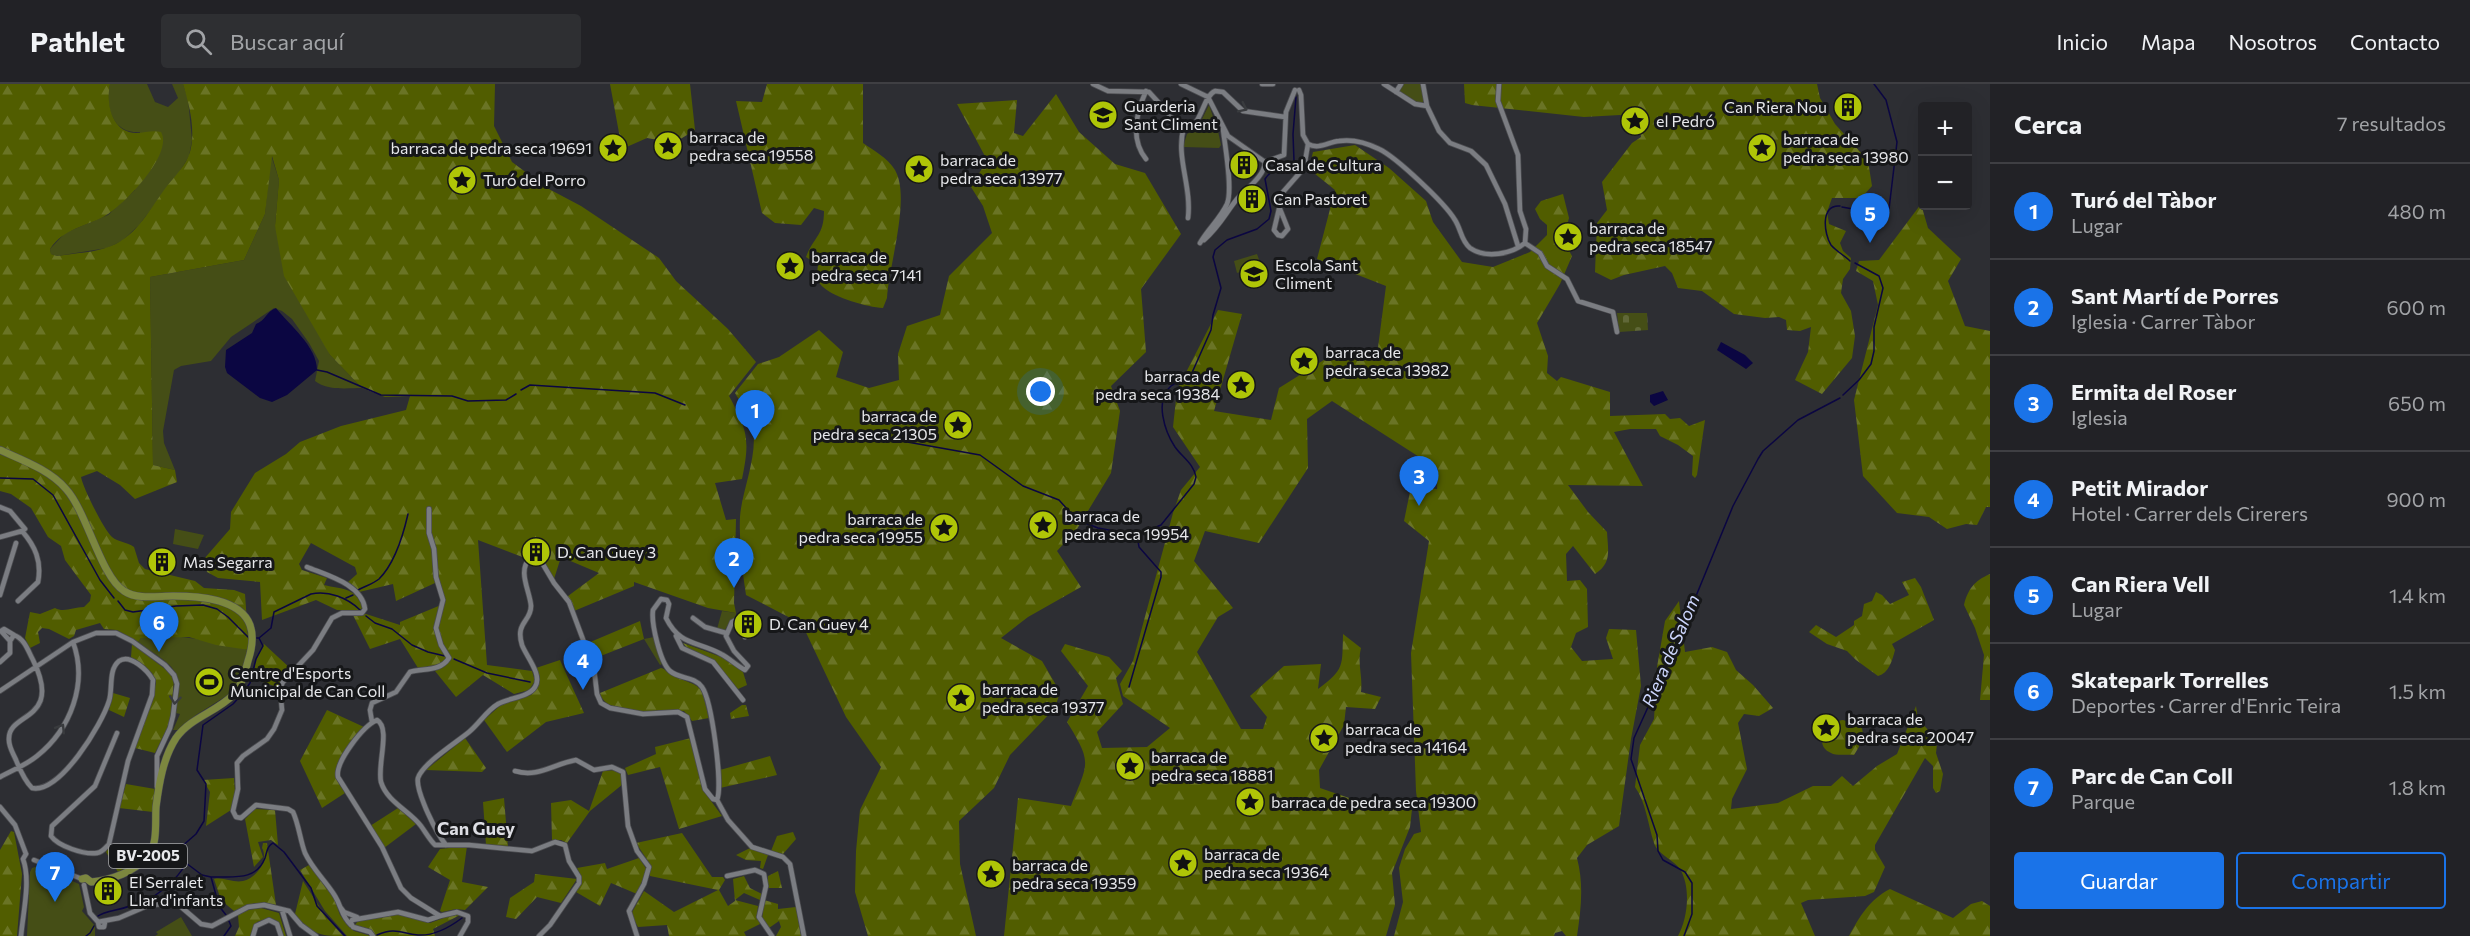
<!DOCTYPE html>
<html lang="es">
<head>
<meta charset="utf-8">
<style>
	:root { --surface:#222226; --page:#2e2f32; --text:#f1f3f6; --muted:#a2a4a7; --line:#3f3f43; --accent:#1a73e8 }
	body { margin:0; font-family:Commissioner,sans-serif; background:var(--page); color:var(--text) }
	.controls { position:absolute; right:18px; top:18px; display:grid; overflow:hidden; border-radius:6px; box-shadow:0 6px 24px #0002 }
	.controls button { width:54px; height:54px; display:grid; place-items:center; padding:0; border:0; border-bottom:2px solid var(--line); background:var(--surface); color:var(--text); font:30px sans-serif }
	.you { position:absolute; left:1041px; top:308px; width:21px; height:21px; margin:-15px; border:4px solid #fff; border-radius:50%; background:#1a73e8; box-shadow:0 0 0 9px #1a73e833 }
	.badge { display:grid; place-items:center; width:39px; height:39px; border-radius:50%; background:var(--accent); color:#fff; font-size:20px; font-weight:700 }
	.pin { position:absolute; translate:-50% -50px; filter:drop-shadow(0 2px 3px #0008) }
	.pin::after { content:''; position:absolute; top:32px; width:21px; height:18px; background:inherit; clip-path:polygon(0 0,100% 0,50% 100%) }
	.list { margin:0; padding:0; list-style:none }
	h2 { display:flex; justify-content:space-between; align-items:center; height:78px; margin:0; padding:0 24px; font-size:26px }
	h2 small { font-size:20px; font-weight:400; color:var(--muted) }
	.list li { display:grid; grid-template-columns:39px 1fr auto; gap:18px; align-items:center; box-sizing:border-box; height:96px; padding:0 24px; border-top:2px solid var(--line) }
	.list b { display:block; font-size:22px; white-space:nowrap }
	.list p { margin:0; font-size:20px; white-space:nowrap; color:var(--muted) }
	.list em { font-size:20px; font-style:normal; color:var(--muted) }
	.actions { display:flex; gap:12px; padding:18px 24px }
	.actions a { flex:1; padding:14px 0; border:2px solid var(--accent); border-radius:6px; text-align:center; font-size:21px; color:var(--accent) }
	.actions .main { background:var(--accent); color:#fff }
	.icon { flex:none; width:33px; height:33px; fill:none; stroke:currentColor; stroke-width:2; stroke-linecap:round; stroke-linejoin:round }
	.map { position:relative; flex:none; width:1990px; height:852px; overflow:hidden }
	header { display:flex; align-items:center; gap:36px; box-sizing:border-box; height:84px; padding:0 30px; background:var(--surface); border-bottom:2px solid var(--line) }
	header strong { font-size:28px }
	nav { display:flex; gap:33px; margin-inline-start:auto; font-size:21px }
	.search { width:420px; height:54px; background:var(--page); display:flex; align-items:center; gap:15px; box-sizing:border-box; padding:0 21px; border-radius:6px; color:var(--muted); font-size:22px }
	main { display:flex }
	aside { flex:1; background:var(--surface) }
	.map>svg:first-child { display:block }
</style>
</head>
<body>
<header>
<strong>Pathlet</strong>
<div class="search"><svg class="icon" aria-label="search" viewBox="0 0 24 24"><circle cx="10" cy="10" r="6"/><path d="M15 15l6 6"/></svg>Buscar aquí</div>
<nav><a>Inicio</a><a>Mapa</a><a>Nosotros</a><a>Contacto</a></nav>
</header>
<main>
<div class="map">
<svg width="1990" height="852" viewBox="0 0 1990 852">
	<defs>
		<pattern id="forest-firs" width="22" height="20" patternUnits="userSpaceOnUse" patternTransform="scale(1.5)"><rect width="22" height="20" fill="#515d00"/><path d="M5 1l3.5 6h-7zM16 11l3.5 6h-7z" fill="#6a7425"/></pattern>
		<pattern id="cemetery-stones" width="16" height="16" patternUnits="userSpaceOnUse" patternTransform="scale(1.5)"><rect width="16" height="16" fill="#454e16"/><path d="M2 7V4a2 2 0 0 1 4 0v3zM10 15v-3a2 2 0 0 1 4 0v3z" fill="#606838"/></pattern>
	</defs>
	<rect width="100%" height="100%" fill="#2d2e33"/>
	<path fill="#454e16" d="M110,0H147L155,18L168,23L178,14L172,0H183L188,15L192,56L189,72L178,90L139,141L122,157L107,164L57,172L51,170L50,165L65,149L108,131L135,106L140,48C112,50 105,22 110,0Z
		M1403,0H1421L1424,16L1422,20H1417L1399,8Z
		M1209,21L1218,47L1221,61L1219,64L1183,63L1187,50L1198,43Z
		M271,71L279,96L275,142L330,271L362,304C348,304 327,307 315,297L319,277L309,259L292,235L282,227L274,224L231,253L211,277L181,282L174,286L163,347L164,359L175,386L153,381L150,193L244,176L265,130Z
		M1257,170L1261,181L1237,189L1234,177Z
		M175,445L204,451L198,465L173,460Z
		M722,527L736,529V534L730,537L725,546L717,545Z
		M174,552L197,555L249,566L237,600L231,609L196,631L180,646H173L180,630L176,629C182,580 175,585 138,558L141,554Z
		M654,553L662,580L660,581L644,555Z
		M38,782L79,800L84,823L82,827L95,842V852H27L30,788L32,784Z
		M181,833L192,852H155L158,850L156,848Z"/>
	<path fill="url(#forest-firs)" d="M0,0H110C106,19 111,48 136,49C145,49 152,46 161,48C174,70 123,122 105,132C85,143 64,144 50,165L51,170L57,172C74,169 95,169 111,162C137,152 151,123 167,102C176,91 186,81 190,68C196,46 189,20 183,0H495L494,42L512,78L547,104L581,122L659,174L676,197L728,245L756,278L729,312C748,347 750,356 742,395L715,399L726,436L736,435L734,519L736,529L708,524L634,498V502L574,527L568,512L599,489L561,473L554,495L542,474L541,466L535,464L529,465V471L525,474L478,456L487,581L532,587L535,597L529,606L514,610L483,591L456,613L435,587L434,582L418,584L400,555L370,565L353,531L366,530L400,541V538L441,521L442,517L435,499L396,517L393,500L359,508L348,498L357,490L355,483L311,459L299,480L302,486L327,494L324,501C342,506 354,502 363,523L359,527L337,526L316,516L262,536L260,498L218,494L207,488L204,475L230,445L231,428L255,389L286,370L300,358L341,342L406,326L410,312L385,313L362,304L330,271L284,192L275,142L279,96L272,72L265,130L244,176L150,193L153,381L175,386L177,398L135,415L120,401L97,387L81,393C83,404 104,446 112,453C118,458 127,458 134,463L139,479L145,485L195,497L204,504L234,506L245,510L249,566L216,561L189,553L141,554L138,558L117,546L104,545L100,539L76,546L74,552L69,555L49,545L42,544L38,548L40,559L30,564L25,554L30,528L40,530L55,524C64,529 73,523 84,523L90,517L91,511L65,476L61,462L48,453L31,424L11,410L0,407Z
		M610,0H690L695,46L674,59L647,54L622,65Z
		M767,0H863V59C873,66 888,74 895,86C911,114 889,180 887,214L883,224C867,223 835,214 823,203C816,197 817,189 818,181L806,173C814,152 824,152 824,127L814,124L801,141L775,139L762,129L736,17L762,18Z
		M1464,0H1817L1820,14L1835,40L1864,72L1869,83L1872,102L1861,114H1832L1827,128L1829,140L1846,147L1840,159L1843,167L1851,174L1850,185L1843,195L1841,209L1851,227L1855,252L1852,274L1822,310L1795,296L1808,268L1811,243L1800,247L1787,246L1786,236L1779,233L1765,234L1734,230L1702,207L1678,204L1672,189L1665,182L1624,191L1611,196L1595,188L1597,139L1607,126L1602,98L1632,59L1641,53L1638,30L1584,33L1472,21L1465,19Z
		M1056,10L1079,48L1115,80L1145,89L1181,150L1141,205L1146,268L1111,302L1120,327L1111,389L1077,445L1057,467L1081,503L1028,533L1001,554L1042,577L1060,608L1055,624L1010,671L994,704L959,737L960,780L976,852H868L855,808L856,767L860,726L881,683L846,633L802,540L746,511C742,485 739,459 740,433C742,404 761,366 751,337C748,327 740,318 735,309L758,280L779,273L819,246L843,268L836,293L869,304L899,296L898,270L907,242L940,231L949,192L992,149L983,122L971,103L987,76L957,20L1017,16L1014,49L1023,52Z
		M1355,61L1389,84L1426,117L1433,138L1462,178L1493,183L1530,168L1547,151V141L1540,135L1535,125L1541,117L1563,110L1569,134L1563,156L1572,172L1560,200L1537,239L1548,272L1547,289L1557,297L1561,293L1610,308V332L1665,330L1670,335L1680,334L1689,342L1705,336L1697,391L1695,394L1692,391L1693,372L1678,361L1660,352L1656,345H1630L1614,348L1643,402L1568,401L1588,428L1607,448C1608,467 1612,479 1595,490L1573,462L1566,470L1567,497L1580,496L1587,505L1588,543L1576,549L1571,563L1582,577L1613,575L1606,554L1609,545L1636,546L1641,602L1631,655L1619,742L1587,761L1577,774C1584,801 1581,825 1577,852H1566L1562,847L1555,849L1554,852H1394L1403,818L1399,784L1405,765L1414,750L1421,748L1416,707L1411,569L1429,457L1404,437L1411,403L1437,405L1438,385L1332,317L1307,335L1308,384L1259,459L1205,447L1194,477L1233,524L1218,533L1197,568L1241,645H1263L1267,633L1250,612L1284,582L1321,580L1318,605C1345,585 1342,582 1343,550L1361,564C1357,579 1363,593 1361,608L1381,613L1375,625L1346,623L1344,641L1319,686L1320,704L1352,715L1412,725L1410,743L1392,789L1395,821L1386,852H1004L1018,714L1071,722C1088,678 1093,680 1067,638L1088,602L1061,567L1065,560L1109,573L1122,587L1116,594L1123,620L1097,648L1102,664L1147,663L1170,644L1123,612L1120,600L1133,577L1173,429L1181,406L1200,383L1173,343L1177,306L1218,226L1242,230L1214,327L1271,336L1279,304L1335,269L1377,271L1386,202L1317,175L1335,106L1309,85L1313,68Z
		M1921,120L1928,144L1961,175L1948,197L1965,242L1990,247V423H1986L1977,441L1966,440L1947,445L1929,433L1897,429L1863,392L1854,316L1878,221L1873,197L1856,187L1859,177L1879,176Z
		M1990,490V616H1980L1984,571L1975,544L1964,521C1968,505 1974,497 1990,490Z
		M1915,494L1921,503L1934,536L1892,560L1895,566C1892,577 1889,589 1878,592L1856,576L1847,567L1827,560L1809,548L1816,541L1836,553L1854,541V537L1862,532L1864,520L1872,517L1876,508L1882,511L1890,520L1909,511L1902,498Z
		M1679,517L1685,568L1712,563L1727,568L1736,586L1753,601L1773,624L1759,632L1744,630L1738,639L1747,685L1732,715L1731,725L1778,719L1813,702H1831L1842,692L1853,702L1877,682L1897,670L1916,622L1918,635L1931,649L1937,660L1936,669L1943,690L1940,707L1936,709L1933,704V682L1925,674L1875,761V766L1885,783L1874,808L1865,812L1808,816L1801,819L1815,852H1678C1688,834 1691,803 1680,785C1673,775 1658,771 1654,759C1648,741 1646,718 1635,703L1640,661L1654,635L1657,583L1665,537Z
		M640,537L644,555L593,575L588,559Z
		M683,559L724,574L743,588L747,601L738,605L714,576L686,563Z
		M132,560L169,588L174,596L170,639L155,669L135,664L156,599L152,589L131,573Z
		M264,560L291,585L277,603L254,595L255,578Z
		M560,576L584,629L546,638L507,668L484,636L502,620L531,611L535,607L540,593L536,584Z
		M661,584C666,585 667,589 672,591C704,606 700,596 709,634L692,637L684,627C664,626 605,634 600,609Z
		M113,609L130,614L124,633L109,626Z
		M742,621H746L749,632L731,635L730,629Z
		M327,626L364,643C355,652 333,678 336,692C337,698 342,704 345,709L322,724L300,677Z
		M1843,636L1861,642C1866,652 1859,663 1854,671C1847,670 1836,672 1831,669C1812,661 1827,638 1843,636Z
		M465,654L486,684L482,688L426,686Z
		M691,654L703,706L722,732L679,745L660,683L628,691L625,684L656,670L655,663Z
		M770,672L777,691L720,704V686Z
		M616,686L622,691L623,700L590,727L567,759L561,756H552L551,719L571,716L589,727L603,687Z
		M234,694L235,708L231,726L206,742L210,708L203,696Z
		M126,700L155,705L153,728L119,724Z
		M504,714L508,763L486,761L483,718Z
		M398,724L416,740L384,764L370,742Z
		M255,725L275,726L278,761L271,756L258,758L263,773L254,783L245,735Z
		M11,747L14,748L22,790L17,852H0V766Z
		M793,748L796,755L783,770L771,767L777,752Z
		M682,749L712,793H723L725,796L719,806L728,822L735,817L733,795L744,792L750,804L762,810L760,816L744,809L735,816L758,822L757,831L760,840L744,848L746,852H669L667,841L638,843L631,830L644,807L674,828L718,806L650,792V780L636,759Z
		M263,759H267L276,821L255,819L234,827L221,816L214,795C224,793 233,799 243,797C257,794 269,776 262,764Z
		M111,760L131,781L118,788L106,768Z
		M467,762L462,798L488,803L465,826L456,825L442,828L440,827L450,796L428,783L440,765Z
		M750,764L768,771L763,785L760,784L761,777L746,776L736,771Z
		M639,774L647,786L637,810L611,799L600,822L576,808L582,794L577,784L605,779L607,785Z
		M309,781L334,814L340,831L347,841L354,847L371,852H347L325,827L300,786Z
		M778,787L782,804H768V792Z
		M535,790L577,795L561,819L537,813L516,835L506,833L510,814L534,798Z
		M303,797L326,833L343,852C319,852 311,850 295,830Z
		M1890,805L1953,834L1971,820L1982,817L1990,822V852H1849C1860,832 1869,816 1890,805Z
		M764,816L778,820V825L796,823L801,852H776L781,843L779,837L769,844L762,835Z
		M261,824L279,829L286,852H283L278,838L269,834L257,838L250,852H235L239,843L238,831L248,826Z
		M399,830L430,839L452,831H460L433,845L435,852H376L370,845L355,841L358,837Z"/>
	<path fill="url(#cemetery-stones)" d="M1617,229H1647L1648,246L1619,248Z"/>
	<path fill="#0b0642" d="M276,224C289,241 317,262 317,286L287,311L272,318L260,314L227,289L225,283L226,266L252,249L256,240C265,237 267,227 276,224Z
		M1721,258L1745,271L1753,279L1746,285L1717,266Z
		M1663,307L1668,316L1654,322L1650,318V311Z"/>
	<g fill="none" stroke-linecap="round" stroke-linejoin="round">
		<path stroke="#0b0642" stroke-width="1.5" d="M1840,122C1820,120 1824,150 1831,161C1836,167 1845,172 1850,177
			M1842,123L1880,130L1889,125L1897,58L1886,16L1874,0
			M317,286L327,288L381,311L452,312L468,317L506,316L516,310
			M521,306L530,301L655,309L685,321
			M1843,311L1859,296L1871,280L1874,267V243L1883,204L1879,192L1855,179
			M857,349L980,371L1023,402L1059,416L1077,436L1098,444L1136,451
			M0,394L33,395L53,411L100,496L114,514
			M358,506C365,502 373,500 379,495C395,479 403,452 408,430
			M346,514L353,511
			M118,517L125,526L133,528L176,522L203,521L217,525L228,533L248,553
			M366,532L375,539L392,545L412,561L428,568L445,572
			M259,554L271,544L274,528L311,510C328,506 348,514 360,526
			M454,575L487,589L530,598
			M1129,603L1161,493V488L1139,463L1137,451L1161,441L1194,400L1196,393C1194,380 1182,373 1175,363C1165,348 1154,316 1171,302C1177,297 1185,296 1191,291L1211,246L1213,231L1221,204L1213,173L1215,166L1227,156L1257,145L1269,135L1271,127L1265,95C1274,81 1287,87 1294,77L1293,50L1296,13
			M186,779L202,791L211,793L219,822L226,831
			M211,793C231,792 256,798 265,774C267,768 267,762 273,759L284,768L311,804L317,822L345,852
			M144,817C158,812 178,794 185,781L180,764L196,750L204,737L206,700L197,686L203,641L233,620L243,609L250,599L256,575L263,562L259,554H256
			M98,832C106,826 126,826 139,818
			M377,851C396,843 400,849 418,851C433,852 450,843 462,834
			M86,852L90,849L94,842
			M224,852L231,842L229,837
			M1684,852L1692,830V799L1685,788L1663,776L1658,767L1657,751L1631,675L1634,654L1673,568L1733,422L1758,375L1763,367L1798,336L1840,314"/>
		<g stroke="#4c4d51" stroke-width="6">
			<path id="street" d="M1093,0L1108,7L1149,8L1179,41C1202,53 1200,14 1215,7L1223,8L1243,27L1285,33
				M1181,0L1208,13
				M1262,0H1273
				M1384,0L1415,20L1427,22
				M1423,0L1427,22L1439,47L1450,59L1471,67L1486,81L1505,120L1518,162
				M1499,0L1498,17L1518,71L1520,127L1526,145L1525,159
				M1299,6L1301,11L1303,51L1308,60C1319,66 1328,58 1339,57C1352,55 1367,59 1379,65C1396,73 1445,119 1455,136C1461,145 1461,157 1470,164C1486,175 1512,170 1525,159L1540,169L1547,182L1567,195L1578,217L1613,228L1617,248
				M1146,7C1136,29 1130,55 1146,75
				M1396,8L1401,0
				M1208,13L1228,52L1265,78
				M1184,43C1175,72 1192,102 1188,134
				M1265,78L1284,71L1286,28L1295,6
				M1280,125L1288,145L1282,152L1278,151L1274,146L1283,108L1304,84L1308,60
				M1204,156C1220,142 1225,130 1237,115C1246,105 1265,92 1265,78
				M1200,159C1208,145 1220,135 1227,120C1233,106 1225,62 1223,45
				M0,423L10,427L25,445L22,447C35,462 42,477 38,498L18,517
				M0,453L22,447
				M307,483C326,491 362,500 365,525L362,529H342L332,534L313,566L283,598L280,604L282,626L274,645L267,655L243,672L237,679L238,705L233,727L236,733L241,734L256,721L288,725L293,728C299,741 300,756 305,769C313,786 326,797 335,812C342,823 341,832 351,841
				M0,511L16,459
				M693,534L705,543L726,549
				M4,545L14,551L10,557L1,547Z
				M14,551C25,555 28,567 33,576C63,637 9,628 9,654C8,662 13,669 16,676C20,686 25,697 32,704C60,710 102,640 109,617C113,605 108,586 119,577C130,569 148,587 153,596L152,611L128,677L109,760C105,764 103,768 97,769C84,771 58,762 51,752L52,742L95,702L117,649
				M676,552L682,564L713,578L743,616
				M0,578L10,569V557
				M0,607L73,558L96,549H116L132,557L165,581L174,591L177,600L173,632L170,644L157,672V703
				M372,638L370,626L372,619L396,608L410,588C424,584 440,588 449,574L441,561L436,544L443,516L436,493L434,465L429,449V425
				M515,687C538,694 553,680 576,676L594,686L612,683L623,688L628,742L637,767L649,783L644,800L629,827L637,852
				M0,693C13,686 26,681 37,672C71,645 88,599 73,558
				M717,716C723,702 712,617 702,603C694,592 679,595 670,587C660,578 651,539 653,526L661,515L667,516L669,520L666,534C680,562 697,557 721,570C729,574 736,581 745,586L748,582L734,567L726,552L732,538L736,536L740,538L745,553
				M0,723L15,741L26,770
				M446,761C437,750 432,738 426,725C423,717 416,703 418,694C422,680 457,658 469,648C480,639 486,627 498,620C509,614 529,613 535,603C543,591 526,572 522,561C515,538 531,538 531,522C530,507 517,487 530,474H537L541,477L554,499L569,518L594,585L597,610L601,619L610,624L643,630L678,628L687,633L705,705L713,715L717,716L728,736L752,763L783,773L790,780L804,852
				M34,776L82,795
				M727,792L755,786L764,790L766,802L759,833L772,852
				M84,801L90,829L98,838L99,843H104L105,838
				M341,824L344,828L357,833
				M282,826L290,852
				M440,832L457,828L468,832V838L460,852
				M98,838L119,834L147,822L167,819L180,822L201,840L212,842L248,823L264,821L289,827L301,841L316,852
				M21,852C23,828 31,797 23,775L26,770
				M253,852L256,842L269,836L277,840L281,852
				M373,852L370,848L353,843L351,839L352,836L398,828L428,836L440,832L411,814L401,804L382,763L338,693C335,678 363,642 377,636C391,644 377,681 381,698C387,718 410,727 421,742C426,749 430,756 435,761H469L532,767L555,758L565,761L569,777L579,793V799L550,841L539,852"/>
		</g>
		<g stroke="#4c4d51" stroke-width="8">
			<path id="primary" d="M0,366C22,376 50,386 66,405C87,428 101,493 124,507C137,516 158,512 173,512C197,512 240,514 250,541C254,552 252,565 248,577C245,588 242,601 234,610C217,628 191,633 176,654C163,674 159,700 156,723C155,738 158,760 148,772C134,788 112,796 91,798L86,794L82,795"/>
		</g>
		<use href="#street" stroke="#7b7d82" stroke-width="4.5"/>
		<use href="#primary" stroke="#7c873f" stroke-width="7"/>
	</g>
	<defs><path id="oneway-chevron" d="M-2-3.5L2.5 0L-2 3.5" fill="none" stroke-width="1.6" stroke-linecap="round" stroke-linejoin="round" transform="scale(1.5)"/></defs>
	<g stroke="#393b3e">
		<use href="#oneway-chevron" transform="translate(1243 24) rotate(26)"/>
		<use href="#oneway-chevron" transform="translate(175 616) rotate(97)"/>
		<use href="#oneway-chevron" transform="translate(61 644) rotate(-58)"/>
	</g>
	<defs>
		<g id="building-disc" transform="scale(1.5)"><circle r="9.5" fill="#afc507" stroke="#161719"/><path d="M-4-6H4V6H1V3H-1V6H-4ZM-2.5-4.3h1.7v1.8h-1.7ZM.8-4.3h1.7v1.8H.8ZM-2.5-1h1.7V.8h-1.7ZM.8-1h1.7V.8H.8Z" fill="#111"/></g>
		<g id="school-disc" transform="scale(1.5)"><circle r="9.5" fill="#afc507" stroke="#161719"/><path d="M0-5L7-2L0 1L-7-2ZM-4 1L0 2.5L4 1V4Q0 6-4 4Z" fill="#111"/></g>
		<g id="sight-disc" transform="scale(1.5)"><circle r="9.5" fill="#afc507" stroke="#161719"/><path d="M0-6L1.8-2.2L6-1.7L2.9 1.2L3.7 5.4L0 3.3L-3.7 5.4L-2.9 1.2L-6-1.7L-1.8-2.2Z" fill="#111"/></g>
		<g id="stadium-disc" transform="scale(1.5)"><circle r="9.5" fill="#afc507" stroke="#161719"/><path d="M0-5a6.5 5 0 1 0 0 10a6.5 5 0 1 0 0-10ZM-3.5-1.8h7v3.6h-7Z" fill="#111"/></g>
	</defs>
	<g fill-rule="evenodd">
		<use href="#building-disc" x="1848" y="23"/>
		<use href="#school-disc" x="1103" y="31"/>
		<use href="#sight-disc" x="1635" y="37"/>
		<use href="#sight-disc" x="668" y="62"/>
		<use href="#sight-disc" x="613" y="64"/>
		<use href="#sight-disc" x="1762" y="64"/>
		<use href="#building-disc" x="1244" y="81"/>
		<use href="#sight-disc" x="919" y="85"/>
		<use href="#sight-disc" x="462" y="96"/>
		<use href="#building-disc" x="1252" y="115"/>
		<use href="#sight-disc" x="1568" y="153"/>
		<use href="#sight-disc" x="790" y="182"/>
		<use href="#school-disc" x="1254" y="190"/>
		<use href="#sight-disc" x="1304" y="277"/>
		<use href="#sight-disc" x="1241" y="301"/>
		<use href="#sight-disc" x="958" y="341"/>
		<use href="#sight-disc" x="1043" y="441"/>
		<use href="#sight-disc" x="944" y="444"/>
		<use href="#building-disc" x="536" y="468"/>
		<use href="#building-disc" x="162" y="478"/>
		<use href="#building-disc" x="748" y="540"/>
		<use href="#stadium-disc" x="209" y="598"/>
		<use href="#sight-disc" x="961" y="614"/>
		<use href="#sight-disc" x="1826" y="644"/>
		<use href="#sight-disc" x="1324" y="654"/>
		<use href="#sight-disc" x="1130" y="682"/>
		<use href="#sight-disc" x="1250" y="718"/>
		<use href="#sight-disc" x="1183" y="779"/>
		<use href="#sight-disc" x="991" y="790"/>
		<use href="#building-disc" x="108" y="807"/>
	</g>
	<g text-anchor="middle" stroke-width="6" stroke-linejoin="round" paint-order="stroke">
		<rect fill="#161719" stroke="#a8a9ac" stroke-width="1.5" x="109" y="760" width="78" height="24" rx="4.5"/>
		<g font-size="15" font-weight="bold" fill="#e7e8eb">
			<text x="148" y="777">BV-2005</text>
		</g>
		<g font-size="16" fill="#e7e8eb" stroke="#161719" text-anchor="start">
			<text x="1124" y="28">Guarderia<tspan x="1124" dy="18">Sant Climent</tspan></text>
			<text x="1827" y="29" text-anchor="end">Can Riera Nou</text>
			<text x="1656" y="43">el Pedró</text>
			<text x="689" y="59">barraca de<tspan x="689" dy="18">pedra seca 19558</tspan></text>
			<text x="1783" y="61">barraca de<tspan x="1783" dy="18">pedra seca 13980</tspan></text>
			<text x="592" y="70" text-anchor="end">barraca de pedra seca 19691</text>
			<text x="940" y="82">barraca de<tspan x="940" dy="18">pedra seca 13977</tspan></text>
			<text x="1265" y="87">Casal de Cultura</text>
			<text x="483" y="102">Turó del Porro</text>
			<text x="1273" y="121">Can Pastoret</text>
			<text x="1589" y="150">barraca de<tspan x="1589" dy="18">pedra seca 18547</tspan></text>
			<text x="811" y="179">barraca de<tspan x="811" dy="18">pedra seca 7141</tspan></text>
			<text x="1275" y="187">Escola Sant<tspan x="1275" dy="18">Climent</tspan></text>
			<text x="1325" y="274">barraca de<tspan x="1325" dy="18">pedra seca 13982</tspan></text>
			<text x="1220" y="298" text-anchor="end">barraca de<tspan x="1220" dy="18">pedra seca 19384</tspan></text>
			<text x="937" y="338" text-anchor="end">barraca de<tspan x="937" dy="18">pedra seca 21305</tspan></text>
			<text x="1064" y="438">barraca de<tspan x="1064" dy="18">pedra seca 19954</tspan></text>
			<text x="923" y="441" text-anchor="end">barraca de<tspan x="923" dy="18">pedra seca 19955</tspan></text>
			<text x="557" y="474">D. Can Guey 3</text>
			<text x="183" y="484">Mas Segarra</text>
			<text x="769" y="546">D. Can Guey 4</text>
			<text x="230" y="595">Centre d'Esports<tspan x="230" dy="18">Municipal de Can Coll</tspan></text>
			<text x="982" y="611">barraca de<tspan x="982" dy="18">pedra seca 19377</tspan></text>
			<text x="1847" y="641">barraca de<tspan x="1847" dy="18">pedra seca 20047</tspan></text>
			<text x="1345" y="651">barraca de<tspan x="1345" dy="18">pedra seca 14164</tspan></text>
			<text x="1151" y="679">barraca de<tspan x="1151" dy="18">pedra seca 18881</tspan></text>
			<text x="1271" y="724">barraca de pedra seca 19300</text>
			<text x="1204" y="776">barraca de<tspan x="1204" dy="18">pedra seca 19364</tspan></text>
			<text x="1012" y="787">barraca de<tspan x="1012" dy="18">pedra seca 19359</tspan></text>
			<text x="129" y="804">El Serralet<tspan x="129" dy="18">Llar d'infants</tspan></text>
		</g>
		<g font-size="18" font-style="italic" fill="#cdd6fd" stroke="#161719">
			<text transform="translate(1671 567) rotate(-67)" y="6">Riera de Salom</text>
		</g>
		<g font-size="18" font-weight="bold" fill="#dcdde3" stroke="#161719">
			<text x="476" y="751">Can Guey</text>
		</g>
	</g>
</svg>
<div class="controls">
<button>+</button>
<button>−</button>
</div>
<div class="you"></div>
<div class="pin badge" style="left:755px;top:356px">1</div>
<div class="pin badge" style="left:734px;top:504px">2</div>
<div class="pin badge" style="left:1419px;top:422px">3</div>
<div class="pin badge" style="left:583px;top:606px">4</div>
<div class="pin badge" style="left:1870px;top:159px">5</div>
<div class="pin badge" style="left:159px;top:568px">6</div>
<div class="pin badge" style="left:55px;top:818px">7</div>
</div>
<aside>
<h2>Cerca<small>7 resultados</small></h2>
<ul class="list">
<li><span class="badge">1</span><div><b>Turó del Tàbor</b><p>Lugar</p></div><em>480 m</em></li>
<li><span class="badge">2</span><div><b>Sant Martí de Porres</b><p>Iglesia · Carrer Tàbor</p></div><em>600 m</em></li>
<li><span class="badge">3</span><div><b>Ermita del Roser</b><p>Iglesia</p></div><em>650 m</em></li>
<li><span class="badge">4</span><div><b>Petit Mirador</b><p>Hotel · Carrer dels Cirerers</p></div><em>900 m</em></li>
<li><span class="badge">5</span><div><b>Can Riera Vell</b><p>Lugar</p></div><em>1.4 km</em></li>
<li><span class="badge">6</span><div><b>Skatepark Torrelles</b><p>Deportes · Carrer d'Enric Teira</p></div><em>1.5 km</em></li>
<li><span class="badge">7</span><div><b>Parc de Can Coll</b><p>Parque</p></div><em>1.8 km</em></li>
</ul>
<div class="actions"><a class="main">Guardar</a><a>Compartir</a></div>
</aside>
</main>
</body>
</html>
